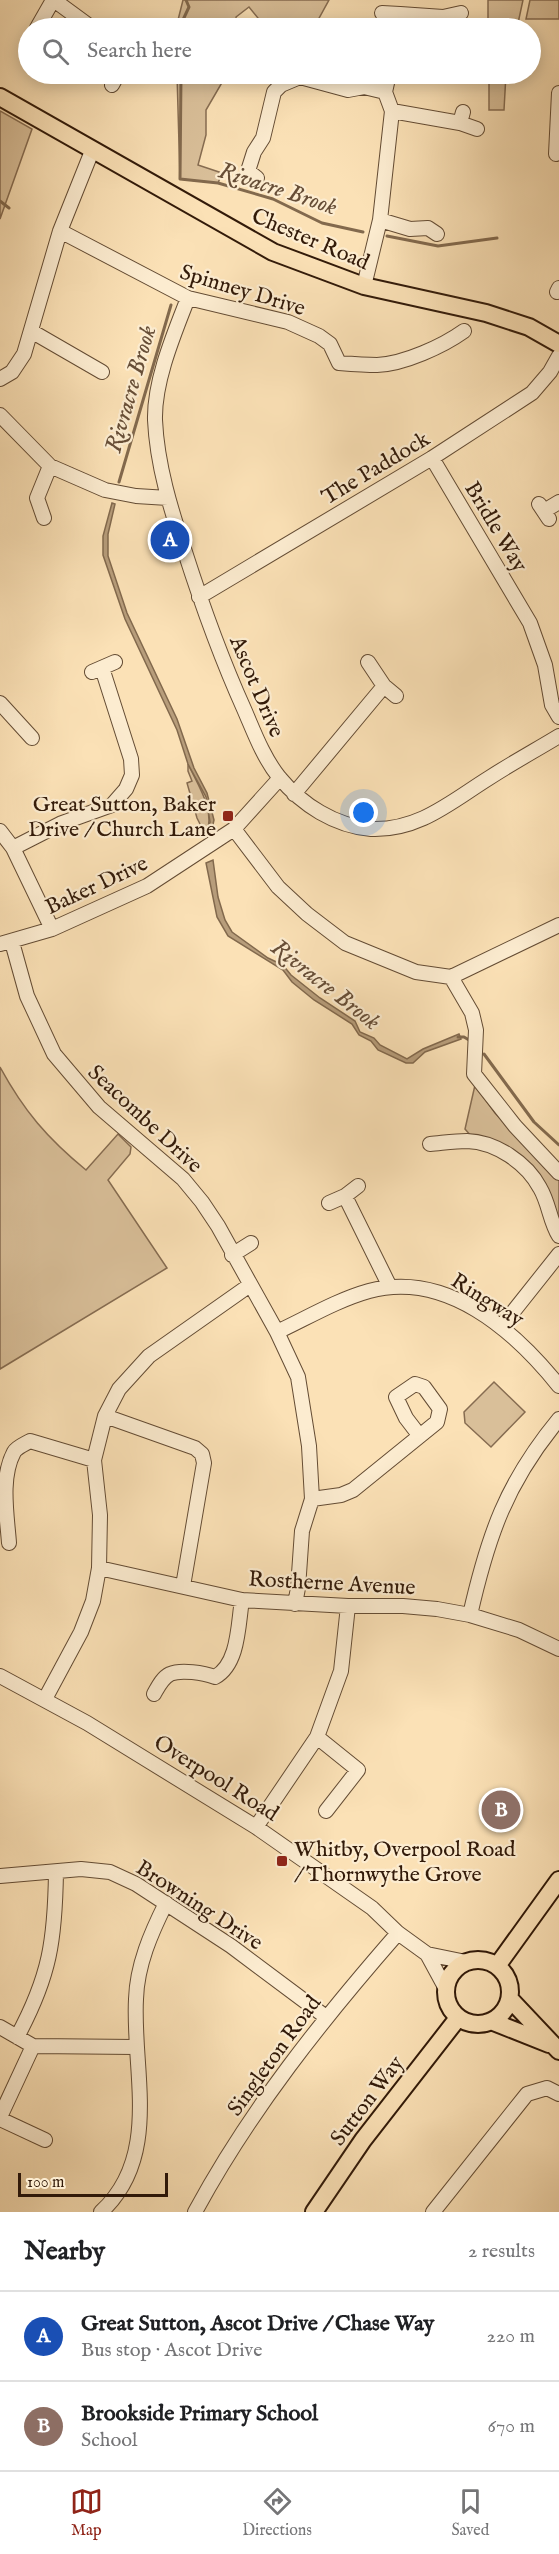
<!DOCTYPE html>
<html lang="en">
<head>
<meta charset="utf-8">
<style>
	:root { --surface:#fff; --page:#f6f6f6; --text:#202124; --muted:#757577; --line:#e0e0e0; --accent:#8f2418 }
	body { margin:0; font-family:"IM FELL English",serif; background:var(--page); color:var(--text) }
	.scale { position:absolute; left:18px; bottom:15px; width:150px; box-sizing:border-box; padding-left:6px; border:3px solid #321a09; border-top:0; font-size:16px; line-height:21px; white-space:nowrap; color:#321a09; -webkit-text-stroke:4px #fcecd0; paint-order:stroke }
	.you { position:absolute; left:364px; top:813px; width:21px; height:21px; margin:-15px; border:4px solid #fff; border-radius:50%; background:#1a73e8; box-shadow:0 0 0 9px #1a73e833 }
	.badge { display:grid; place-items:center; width:39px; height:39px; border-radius:50%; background:var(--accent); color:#fff; font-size:20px; font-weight:700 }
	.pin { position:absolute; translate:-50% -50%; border:3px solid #fff; box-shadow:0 2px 6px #0006 }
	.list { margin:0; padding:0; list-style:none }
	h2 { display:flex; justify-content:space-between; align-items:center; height:78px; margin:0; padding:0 24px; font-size:26px }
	h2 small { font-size:20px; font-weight:400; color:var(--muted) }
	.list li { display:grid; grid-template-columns:39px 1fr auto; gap:18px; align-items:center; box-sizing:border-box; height:90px; padding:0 24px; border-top:2px solid var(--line) }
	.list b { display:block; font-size:22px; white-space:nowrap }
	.list p { margin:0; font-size:20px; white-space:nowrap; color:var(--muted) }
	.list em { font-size:20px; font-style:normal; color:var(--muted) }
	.icon { flex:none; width:33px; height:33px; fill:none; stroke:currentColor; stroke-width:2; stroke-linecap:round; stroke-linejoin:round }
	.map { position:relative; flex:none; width:559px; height:2212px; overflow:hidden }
	.search { position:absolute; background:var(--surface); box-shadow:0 3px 15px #0003; left:18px; right:18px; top:18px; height:66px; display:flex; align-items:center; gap:15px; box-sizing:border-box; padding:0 21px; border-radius:33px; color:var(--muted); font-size:22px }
	.sheet { height:258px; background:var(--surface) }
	nav { display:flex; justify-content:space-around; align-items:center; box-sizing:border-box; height:84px; border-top:2px solid var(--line); background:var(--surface); font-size:16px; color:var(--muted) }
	nav a { display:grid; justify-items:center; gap:3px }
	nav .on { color:var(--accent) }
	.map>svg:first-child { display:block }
</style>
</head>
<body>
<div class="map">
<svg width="559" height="2212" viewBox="0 0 559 2212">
	<rect width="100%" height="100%" fill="#fbe1b6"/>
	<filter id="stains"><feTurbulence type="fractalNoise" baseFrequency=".00333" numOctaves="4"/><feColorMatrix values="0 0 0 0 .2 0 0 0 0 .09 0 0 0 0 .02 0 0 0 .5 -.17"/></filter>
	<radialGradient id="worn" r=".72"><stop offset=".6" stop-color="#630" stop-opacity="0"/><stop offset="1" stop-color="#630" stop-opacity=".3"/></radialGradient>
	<path fill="#d9bf99" stroke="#866c51" stroke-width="1.5" d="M183,0H329L318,20L310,28H266L249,7L236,17L237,28H176Z
		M488,0H523L517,28H488Z
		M530,0H559V19H526Z
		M177,74H227L206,110V135L198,165L222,173L218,183L180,179Z
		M489,74H506L504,110H489Z
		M0,111L32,129L0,219Z
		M188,764C199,787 216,811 206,836L197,818L187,783L192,781L188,771Z
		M0,1067C24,1111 47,1138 86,1170L118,1134L131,1147L130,1154L108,1180L167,1268L0,1369Z
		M475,1085L495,1113L559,1179V1225L542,1182L471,1136L465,1129Z
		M494,1382L525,1412L491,1447L465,1423L464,1412Z"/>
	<path fill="#b79d7b" stroke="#82694d" stroke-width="1.5" d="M112,503L115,504L108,534V556L127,613L177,719L194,768L207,793L214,820L211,833L207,836L210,822L206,797L188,764L177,730L125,619L103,555V536Z
		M213,860L218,897L225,920L232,932L268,958L283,965L291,975L320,998L355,1021L360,1032L374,1038L380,1045L407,1059L423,1049L459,1034L461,1039L425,1052L413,1063H406L378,1050L371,1041L359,1035L352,1024L314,1000L292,982L283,970L228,936L217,917L206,863Z"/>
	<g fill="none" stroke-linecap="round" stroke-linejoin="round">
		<path stroke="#82694d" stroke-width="3" d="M182,28V22L189,7L186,0
			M181,74L180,179L218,183L273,199L322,223L363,232
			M0,201L9,208
			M387,236L438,246L497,238
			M119,482L171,305
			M458,1037H464L469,1040
			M484,1054L534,1122L559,1145"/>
		<g stroke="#644c34" stroke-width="16">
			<path id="minor" d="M54,0L92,28
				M382,13L400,14
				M37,28L53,0
				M397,28L400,14L443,17L461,13
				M112,85L118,74
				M385,92L389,74
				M392,111L460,123L463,112
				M460,123L477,129
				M556,154L559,93
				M257,178L248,171L254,152L263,138L274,92L281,85L300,77L348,90L364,87L385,92L392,111L380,220L364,286
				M380,220L410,229L428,228L437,234
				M60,231L188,298L288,322L319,336L330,344L339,363C352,364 365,365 377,365C404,364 443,346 464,331
				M557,292L559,288
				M188,298C174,334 154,381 155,420C157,465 171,510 185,552C202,605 221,658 244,709C254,732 263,757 279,777C302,805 335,826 371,829C419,831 452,801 489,778C512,763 536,750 559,736
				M31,331L102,372
				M0,379L12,372L24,354L60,231L92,151
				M0,415L50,466L105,490L136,496L168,498
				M432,458L530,623L545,665L552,705L559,717
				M539,504L549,519
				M544,511L559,502
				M44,518L37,498L50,466
				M199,597L432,458L532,393L550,372L559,356
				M368,662L384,686
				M92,672L115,662
				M0,703L32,738
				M294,794L384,686L396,696
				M234,829L278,887L307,914L345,943L416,972L451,977L559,925
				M0,831L13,848L52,929
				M13,848L62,823L112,805L126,789L132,775L131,759L102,668
				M12,942L27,996L54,1054L99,1107L183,1179L202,1202L218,1226L277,1332L298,1377L309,1446L312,1499L302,1531L298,1588L295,1604
				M0,944L52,929L147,886L234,829L280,778
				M451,977L472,1013L476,1030L474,1074L515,1126L559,1173
				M430,1144C442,1143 455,1141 467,1141C496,1142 527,1163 540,1188C549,1203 550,1222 559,1236
				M345,1196L358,1186
				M329,1203L345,1196L390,1287
				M232,1255L251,1243
				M501,1327L559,1254
				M277,1332C307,1318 337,1300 369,1291C446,1270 514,1330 559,1386
				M105,1416L195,1448L202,1454L204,1463L183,1586
				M312,1499L341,1495L353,1490L437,1422L440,1409L424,1387L415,1384L396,1397L406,1418L419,1435
				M9,1543C7,1515 0,1478 14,1452C17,1447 25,1444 30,1441L94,1460
				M99,1568L242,1600L348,1606H403L437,1609L470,1615L519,1630L559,1649
				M470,1615C488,1536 506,1483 559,1419
				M0,1676L87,1723L256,1827L372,1908L398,1933L427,1954L466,1962
				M154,1694C158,1687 162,1678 170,1674C181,1669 204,1673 215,1677C239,1664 238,1624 242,1600
				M45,1699L81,1632L93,1601L99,1568L100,1515L94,1460L105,1416L119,1389L149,1356L250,1285
				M317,1737L358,1770L326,1811
				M256,1827L317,1737L341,1671L348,1606
				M0,1876L81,1869L110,1872L136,1884L231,1946L326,2017
				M427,1954L446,1989
				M0,2027L33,2046L135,2047
				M17,2037C50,1976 55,1940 56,1872
				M0,2117L33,2046
				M0,2119L45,2140
				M101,2212C162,2156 132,2070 136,1999C137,1965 151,1933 166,1903
				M195,2212C250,2110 322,2020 398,1933
				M433,2212L527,2094L547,2088L559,2094"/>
		</g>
		<g stroke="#321a09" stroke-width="20">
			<path id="major" d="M0,97L273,252L364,286L486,313L529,327L559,344
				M446 1992a32 32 0 1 1 64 0a32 32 0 1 1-64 0Z
				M497,1966L559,1880
				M510,1999L559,2051
				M491,2021L549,2044
				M314,2212L363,2140L458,2018"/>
		</g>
		<use href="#minor" stroke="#fcecd0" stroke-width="14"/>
		<use href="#major" stroke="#fbe1b6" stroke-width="16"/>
	</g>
	<g fill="#8f2418" stroke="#fcecd0" stroke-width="2">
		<rect x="222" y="810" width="12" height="12" rx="3"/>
		<rect x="276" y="1855" width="12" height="12" rx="3"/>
	</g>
	<g text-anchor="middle" stroke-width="4.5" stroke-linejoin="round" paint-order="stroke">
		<g font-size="22" fill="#321a09" stroke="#fcecd0">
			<text transform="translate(311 238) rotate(23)" y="8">Chester Road</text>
			<text transform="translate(243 289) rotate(17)" y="8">Spinney Drive</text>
			<text transform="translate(375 467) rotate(-31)" y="8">The Paddock</text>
			<text transform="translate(497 526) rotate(59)" y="8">Bridle Way</text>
			<text transform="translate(258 686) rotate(67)" y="8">Ascot Drive</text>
			<text transform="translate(96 884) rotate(-25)" y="8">Baker Drive</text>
			<text transform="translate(146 1118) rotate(43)" y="8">Seacombe Drive</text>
			<text transform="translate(488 1299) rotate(32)" y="8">Ringway</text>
			<text transform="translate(332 1582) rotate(3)" y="8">Rostherne Avenue</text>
			<text transform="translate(217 1777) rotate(32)" y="8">Overpool Road</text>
			<text transform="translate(200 1904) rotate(33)" y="8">Browning Drive</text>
			<text transform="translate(273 2055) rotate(-54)" y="8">Singleton Road</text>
			<text transform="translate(366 2100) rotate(-53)" y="8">Sutton Way</text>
		</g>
		<g font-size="22" fill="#321a09" stroke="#fcecd0" text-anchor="end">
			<text x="216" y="811">Great Sutton, Baker<tspan x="216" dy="25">Drive / Church Lane</tspan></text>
			<text x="294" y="1856" text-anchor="start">Whitby, Overpool Road<tspan x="294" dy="25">/ Thornwythe Grove</tspan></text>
		</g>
		<g font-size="24" font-style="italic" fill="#674e37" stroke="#fcecd0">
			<text transform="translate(278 188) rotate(18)" y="8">Rivacre Brook</text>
			<text transform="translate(130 389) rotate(-74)" y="8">Rivracre Brook</text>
			<text transform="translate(326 984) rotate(38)" y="8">Rivracre Brook</text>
		</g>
	</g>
	<rect width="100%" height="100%" filter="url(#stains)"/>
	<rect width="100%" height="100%" fill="url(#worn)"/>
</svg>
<div class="scale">100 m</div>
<div class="you"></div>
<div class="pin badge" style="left:170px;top:540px;background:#1a4fb4">A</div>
<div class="pin badge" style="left:501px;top:1810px;background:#8d6e63">B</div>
<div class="search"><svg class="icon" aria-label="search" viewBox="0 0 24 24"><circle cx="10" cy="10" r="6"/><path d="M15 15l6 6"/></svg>Search here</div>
</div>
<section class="sheet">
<h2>Nearby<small>2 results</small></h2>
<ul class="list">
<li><span class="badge" style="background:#1a4fb4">A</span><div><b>Great Sutton, Ascot Drive / Chase Way</b><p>Bus stop · Ascot Drive</p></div><em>220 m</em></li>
<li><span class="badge" style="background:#8d6e63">B</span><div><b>Brookside Primary School</b><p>School</p></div><em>670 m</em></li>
</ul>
</section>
<nav>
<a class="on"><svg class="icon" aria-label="map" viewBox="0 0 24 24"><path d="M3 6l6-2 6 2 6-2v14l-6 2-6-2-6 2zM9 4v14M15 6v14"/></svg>Map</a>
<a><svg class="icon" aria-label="directions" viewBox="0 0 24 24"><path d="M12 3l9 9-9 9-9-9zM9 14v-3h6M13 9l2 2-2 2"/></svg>Directions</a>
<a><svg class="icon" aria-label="saved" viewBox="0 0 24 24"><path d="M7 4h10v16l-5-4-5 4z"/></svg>Saved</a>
</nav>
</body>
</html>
